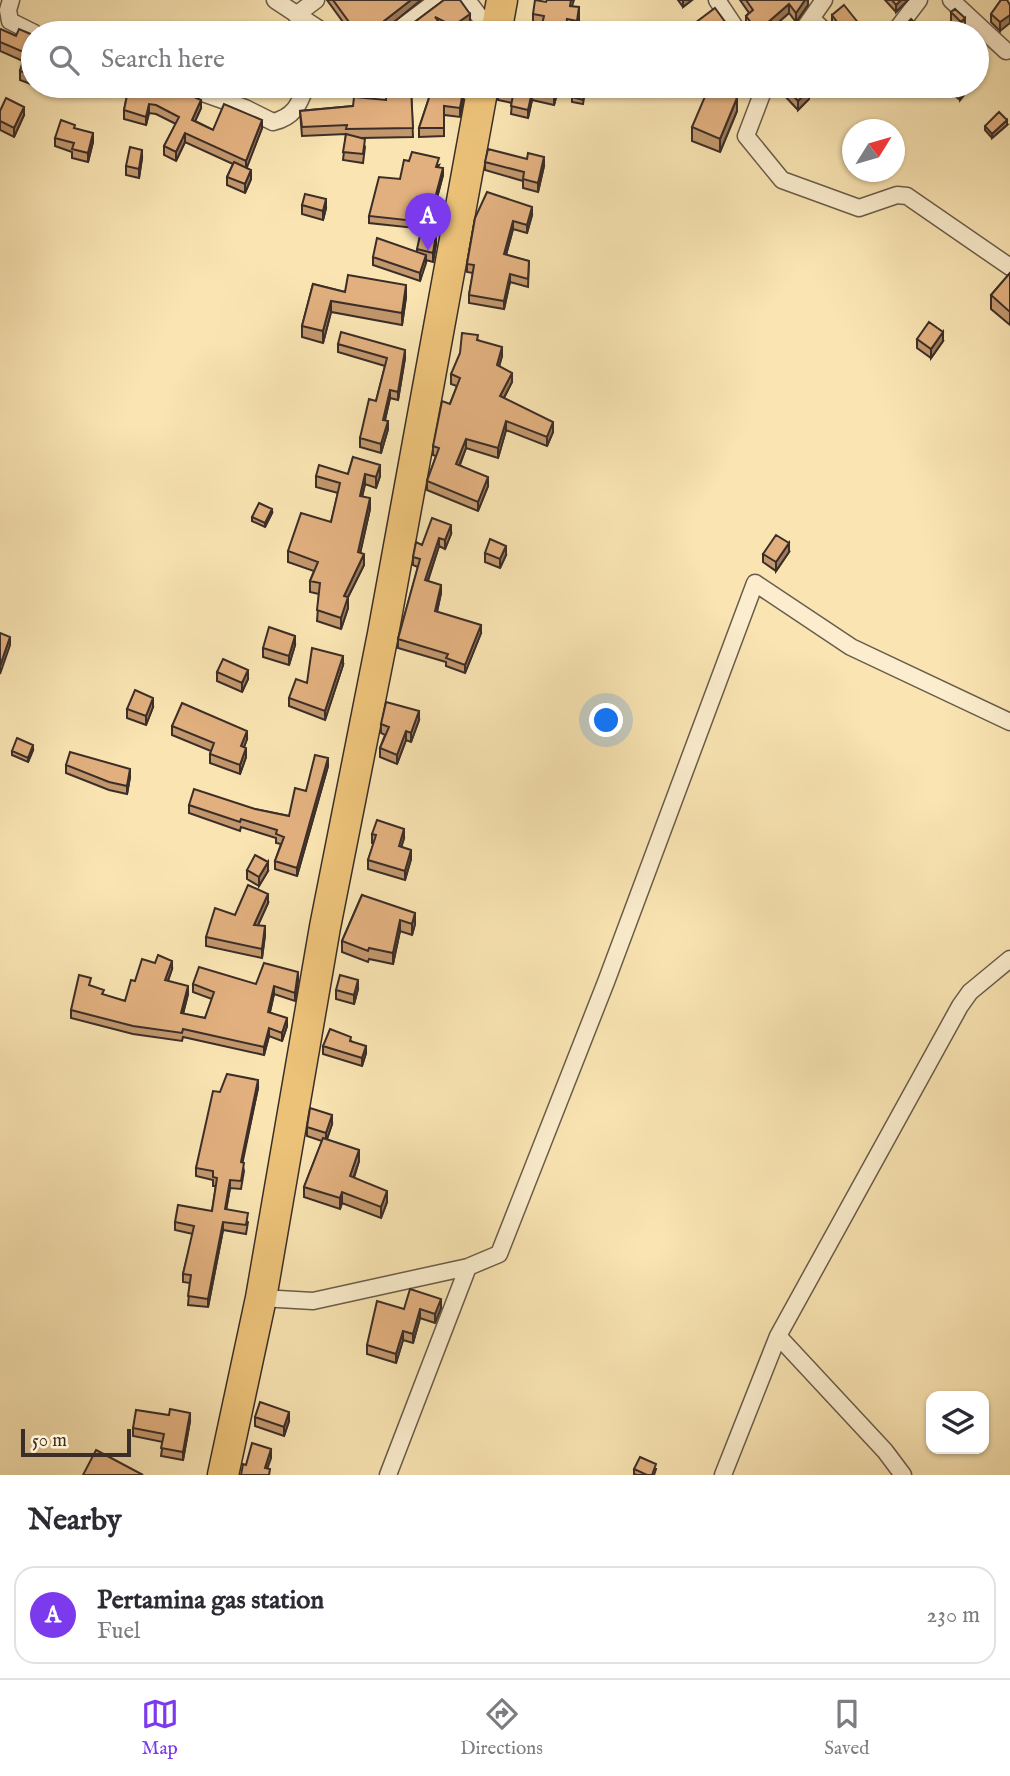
<!DOCTYPE html>
<html lang="en">
<head>
<meta charset="utf-8">
<style>
	:root { --surface:#fff; --page:#f2f2f3; --text:#2b2b33; --muted:#7c7c81; --line:#e1e1e2; --accent:#7c3aed }
	body { margin:0; font-family:"IM FELL English",serif; background:var(--page); color:var(--text) }
	.controls { position:absolute; right:21px; bottom:21px; display:grid; overflow:hidden; border-radius:14px; box-shadow:0 2px 5px #0004 }
	.controls button { width:63px; height:63px; display:grid; place-items:center; padding:0; border:0; border-bottom:2px solid var(--line); background:var(--surface); color:var(--text); font:35px sans-serif }
	.compass { position:absolute; left:842px; top:119px; width:63px; height:63px; border-radius:50%; background:var(--surface); box-shadow:0 2px 5px #0004; rotate:53deg }
	.scale { position:absolute; left:21px; bottom:18px; width:110px; box-sizing:border-box; padding-left:7px; border:4px solid #3b2e28; border-top:0; font-size:19px; line-height:24px; white-space:nowrap; color:#3b2e28; -webkit-text-stroke:5px #fbedcd; paint-order:stroke }
	.you { position:absolute; left:607px; top:721px; width:24px; height:24px; margin:-18px; border:5px solid #fff; border-radius:50%; background:#1a73e8; box-shadow:0 0 0 10px #1a73e833 }
	.badge { display:grid; place-items:center; width:46px; height:46px; border-radius:50%; background:var(--accent); color:#fff; font-size:23px; font-weight:700 }
	.pin { position:absolute; translate:-50% -58px; filter:drop-shadow(0 2px 4px #0008) }
	.pin::after { content:''; position:absolute; top:37px; width:24px; height:21px; background:inherit; clip-path:polygon(0 0,100% 0,50% 100%) }
	.list { margin:0; padding:0; list-style:none }
	h2 { display:flex; justify-content:space-between; align-items:center; height:91px; margin:0; padding:0 28px; font-size:30px }
	h2 small { font-size:23px; font-weight:400; color:var(--muted) }
	.list li { display:grid; grid-template-columns:46px 1fr auto; gap:21px; align-items:center; box-sizing:border-box; height:98px; margin:0 14px 14px; padding:0 14px; border:2px solid var(--line); border-radius:21px }
	.list b { display:block; font-size:26px; white-space:nowrap }
	.list p { margin:0; font-size:23px; white-space:nowrap; color:var(--muted) }
	.list em { font-size:23px; font-style:normal; color:var(--muted) }
	.icon { flex:none; width:38px; height:38px; fill:none; stroke:currentColor; stroke-width:2; stroke-linecap:round; stroke-linejoin:round }
	.map { position:relative; flex:none; width:1010px; height:1475px; overflow:hidden }
	.search { position:absolute; background:var(--surface); box-shadow:0 2px 5px #0004; left:21px; right:21px; top:21px; height:77px; display:flex; align-items:center; gap:18px; box-sizing:border-box; padding:0 24px; border-radius:38px; color:var(--muted); font-size:26px }
	.sheet { height:203px; background:var(--surface) }
	nav { display:flex; justify-content:space-around; align-items:center; box-sizing:border-box; height:98px; border-top:2px solid var(--line); background:var(--surface); font-size:19px; color:var(--muted) }
	nav a { display:grid; justify-items:center; gap:4px }
	nav .on { color:var(--accent) }
	.map>svg:first-child { display:block }
</style>
</head>
<body>
<div class="map">
<svg width="1010" height="1475" viewBox="0 0 1010 1475">
	<rect width="100%" height="100%" fill="#f9e4b2"/>
	<filter id="stains"><feTurbulence type="fractalNoise" baseFrequency=".00286" numOctaves="4"/><feColorMatrix values="0 0 0 0 .2 0 0 0 0 .09 0 0 0 0 .02 0 0 0 .5 -.17"/></filter>
	<radialGradient id="worn" r=".72"><stop offset=".6" stop-color="#630" stop-opacity="0"/><stop offset="1" stop-color="#630" stop-opacity=".3"/></radialGradient>
	<g fill="none" stroke-linecap="round" stroke-linejoin="round">
		<g stroke="#6a5c4a" stroke-width="19">
			<path id="street" d="M11,0L8,10L10,21L34,33
				M275,0L325,33
				M467,0L492,33
				M717,0L739,33
				M951,0L1006,51
				M296,15L316,0
				M812,19L827,33
				M394,33L438,0
				M801,33L824,0
				M894,33L919,0
				M183,86L245,108L273,122C294,117 299,105 306,86
				M421,86L481,92
				M765,86L746,136L782,180L859,208L897,195L907,196L1010,267
				M261,1298L313,1301L468,1267L499,1254L606,982L755,583L851,647L1010,722
				M778,1336L960,1006L970,992L1010,959
				M388,1475L468,1267
				M723,1475L778,1336L885,1451L903,1475"/>
		</g>
		<g stroke="#3b2e28" stroke-width="33">
			<path id="highway" d="M496,33L502,0
				M223,1475L261,1298L325,927L383,634L483,86"/>
		</g>
		<use href="#street" stroke="#fbedcd" stroke-width="16"/>
		<use href="#highway" stroke="#ecc279" stroke-width="30"/>
	</g>
	<path fill="#c2976d" stroke="#3b2e28" stroke-width="2" d="M327,0H421L385,29V31L389,33H351Z
		M444,0L470,22L455,33H451L445,30L400,33Z
		M574,0L572,6L579,20L577,33L533,27V14L546,2Z
		M678,0H692L683,7Z
		M740,0H808V5L796,22L789,13L770,30L772,33H753L746,24V16L749,13Z
		M885,0H908L896,12Z
		M1001,0L1000,31L991,22V14Z
		M955,9L965,27L961,31L951,21V12Z
		M832,15L860,33L834,32L835,28L832,24Z
		M0,29L16,36L33,35L31,84L20,80V71L23,61L0,51Z
		M83,86H106L102,96L83,88Z
		M129,86L201,108L195,121L213,130L262,128L246,168L251,179L245,193L227,185V177L233,164L185,142L176,161L164,155V146L176,124L156,114L149,113L146,125L124,119V110Z
		M499,86H558V90L554,105L532,100L528,118L511,114L512,103L498,100Z
		M719,86H741L730,95L737,111L720,152L692,141V127L726,93Z
		M782,86H805L809,99L798,110L782,93Z
		M943,86H971L960,100Z
		M411,88L413,137L361,138L365,147L363,163L343,160L346,134L302,136L300,111L353,106L386,100Z
		M432,89L463,101L460,117L444,115V136L419,137V128Z
		M585,92L583,104L572,102V97Z
		M0,111L24,115L14,137L0,130Z
		M1007,125L992,138L985,130V126Z
		M75,129L93,142L88,162L72,158V152L55,146V138Z
		M142,158L139,178L126,175V166Z
		M485,162L544,166L538,192L523,188V181L485,170Z
		M439,165L438,167L443,175L434,209L417,205L415,228L369,223V216L400,179Z
		M302,205L326,208L323,220L302,214Z
		M532,215L527,233L513,229L506,255L529,261L528,287L510,282L504,309L469,303V295L473,273L467,272V264L475,218Z
		M436,244L433,262L426,260L420,281L373,265V257L417,252V249Z
		M1010,273V325L991,309V295Z
		M313,284L345,292L406,297L402,325L331,312L323,343L302,337V326Z
		M917,339L943,341L931,358L917,348Z
		M478,340L502,356L499,366L512,382L504,398L553,432L547,446L506,430L498,458L466,448L460,465L488,486L478,511L427,490V481L436,456L433,455V446L457,386L451,384V374Z
		M338,344L405,358L398,400L390,398L385,420L388,429L381,453L360,447V438L376,401L385,366L338,352Z
		M353,457L380,476L376,488L365,484L362,496L370,509L360,553L364,565L348,597V608L341,629L317,621L319,594L310,592V581L314,571L288,562V551L331,522L338,493L316,487V476L348,474Z
		M272,513L265,527L252,521V517Z
		M451,534L445,549L439,546L428,581L441,593L437,612L481,633L465,673L446,666V662L398,648V639L418,567L413,565V557L422,545Z
		M789,552L776,571L763,562V554Z
		M485,553L506,555L500,568L485,562Z
		M295,645L289,665L263,657V648Z
		M343,665L325,720L289,706V698L307,683Z
		M217,672L248,679L242,692L217,681Z
		M153,707L146,725L127,718V709Z
		M419,720L411,742L406,740L397,764L380,757V748L385,735L381,733V724Z
		M172,726L247,739L244,747L246,757L240,774L210,763V754L211,751L172,735Z
		M33,750L28,762L12,755V751Z
		M66,765L130,777L127,794L109,790L66,773Z
		M328,766L297,876L275,869V861L281,844L276,843V838L241,827L240,831L189,813V805L255,809L289,816L306,791Z
		M372,834L404,838L401,847L411,859L405,880L368,869V860L374,843H372Z
		M247,870L268,871L259,886L247,879Z
		M362,895L415,924L412,935L400,931L393,964L369,959L368,962L342,952V941Z
		M268,903L258,925L265,935L262,958L206,946V937L235,915Z
		M172,969L168,981L188,994L183,1014L205,1018L212,999L193,992V984H256L298,980L295,1001L274,994L270,1012L287,1026L282,1041L269,1036L264,1055L183,1037L182,1041L133,1034L71,1018V1010L91,986L104,995L125,1001L135,981Z
		M358,989L354,1004L336,999V990Z
		M351,1041L366,1053L362,1066L323,1054V1046Z
		M258,1088L242,1162L244,1171L241,1189L230,1188L226,1209L248,1222L246,1234L223,1230L208,1307L188,1305L190,1283L183,1282V1274L193,1234L175,1230V1222L212,1211L216,1186H213V1180L196,1176V1168L220,1092Z
		M332,1124L327,1139L359,1161L354,1178L387,1202L381,1218L342,1203L340,1209L304,1197V1187L322,1141L307,1136V1127Z
		M441,1308L435,1323L420,1318L413,1343L403,1340L396,1363L367,1354V1345L404,1309Z
		M255,1417L289,1421L284,1436L255,1426Z
		M190,1421L183,1460L161,1456L163,1442L133,1436V1428Z
		M634,1469H656L654,1475H637L634,1474Z"/>
	<path fill="#9e7b59" stroke="#3b2e28" stroke-width="2" d="M411,0H421L384,30V21Z
		M683,0H692L683,7Z
		M805,0H808V5L796,22V13Z
		M901,0H908L896,12V5Z
		M789,4V13L766,33V24Z
		M579,7V20L577,33V21Z
		M470,14V22L453,33V26Z
		M1010,15V23L1000,31V22Z
		M965,18V27L961,31V22Z
		M726,23V32L725,33L721,27Z
		M860,25V33H850Z
		M982,62V71L977,78V69Z
		M102,86H106L102,96Z
		M557,86H558V90L554,105V97Z
		M731,86H741L729,97V88Z
		M964,86H971L960,100V91Z
		M809,90V99L798,110V101Z
		M463,92V101L460,117V108Z
		M532,92V100L528,118V110Z
		M737,98V111L720,152V139Z
		M201,100V108L192,128V120Z
		M149,104V113L146,125V117Z
		M24,107V115L14,137V128Z
		M262,120V128L246,170V161Z
		M1007,120V125L992,138V134Z
		M93,133V142L88,162V153Z
		M185,133V142L176,161V152Z
		M142,150V158L139,178V169Z
		M544,157V166L538,192V183Z
		M443,168V175L434,209V202Z
		M251,170V179L245,193V184Z
		M326,199V208L323,220V211Z
		M532,207V215L527,233V225Z
		M513,221V229L504,262V254Z
		M436,235V244L433,262V253Z
		M426,255V263L420,281V273Z
		M510,274V282L504,309V301Z
		M406,285V297L402,325V313Z
		M331,301V312L323,343V331Z
		M943,332V341L931,358V349Z
		M502,347V356L497,374V365Z
		M405,350V358L398,400V392Z
		M512,373V382L500,405V396Z
		M390,390V398L383,428V420Z
		M388,421V429L381,453V444Z
		M506,421V430L498,458V448Z
		M553,422V432L547,446V437Z
		M466,439V448L456,473V464Z
		M380,465V476L376,488V477Z
		M365,474V484L360,507V496Z
		M488,477V486L478,511V502Z
		M370,498V509L358,563V552Z
		M272,509V513L265,527V523Z
		M451,525V534L445,549V540Z
		M439,538V546L425,588V580Z
		M789,543V552L776,571V562Z
		M506,546V555L500,568V559Z
		M364,554V565L348,597V608L341,629V618L344,596Z
		M441,585V593L435,620V611Z
		M481,625V633L465,673V665Z
		M295,636V645L289,665V656Z
		M10,637V645L0,674V666Z
		M343,656V665L325,720V711Z
		M248,670V679L242,692V683Z
		M153,698V707L146,725V716Z
		M419,711V720L411,742V733Z
		M247,731V739L241,755V746Z
		M406,731V740L397,764V755Z
		M33,745V750L28,762V758Z
		M246,748V757L240,774V765Z
		M328,758V766L297,876V868Z
		M130,769V777L127,794V786Z
		M404,829V838L399,855V846Z
		M411,850V859L405,880V871Z
		M268,862V871L259,886V877Z
		M268,894V903L254,934V925Z
		M415,913V924L412,935V924Z
		M400,920V931L393,964V953Z
		M265,926V935L262,958V949Z
		M172,961V969L165,988V980Z
		M298,972V980L295,1001V993Z
		M358,980V989L354,1004V995Z
		M188,986V994L181,1021V1013Z
		M274,986V994L268,1020V1012Z
		M287,1018V1026L282,1041V1033Z
		M269,1028V1036L264,1055V1047Z
		M366,1046V1053L362,1066V1058Z
		M258,1080V1088L241,1170V1162Z
		M332,1115V1124L326,1142V1133Z
		M359,1150V1161L350,1187V1176Z
		M230,1180V1188L225,1217V1209Z
		M387,1191V1202L381,1218V1207Z
		M342,1192V1203L340,1209V1198Z
		M223,1222V1230L208,1307V1299Z
		M441,1299V1308L435,1323V1314Z
		M420,1309V1318L413,1343V1334Z
		M403,1331V1340L396,1363V1354Z
		M289,1412V1421L284,1436V1427Z
		M190,1413V1421L183,1460V1452Z
		M271,1449V1458L265,1475V1468Z"/>
	<path fill="#e2b07f" stroke="#3b2e28" stroke-width="2" d="M333,0H411L384,21L385,31L389,33H373L372,32L370,33H357Z
		M444,0H460L470,14L453,26L435,17L447,33H400Z
		M535,0L546,2L547,0H571L570,6L579,7L577,21L567,19L565,33H540L544,16L533,14Z
		M746,0H805L796,13L789,4L766,24L772,33H759L746,16L753,10Z
		M892,0H901L896,5Z
		M1001,0H1007L1010,5V15L1000,22L991,14Z
		M844,5L860,25L850,33H829L834,32L837,22L832,15Z
		M715,8L726,23L721,27L725,33H689L687,29Z
		M955,9L965,18L961,22L951,12Z
		M911,19L925,33H898Z
		M0,29L16,36L19,29L33,35V72L31,75L20,71L26,53L0,42Z
		M816,29L824,33H811Z
		M977,58L982,62L977,69Z
		M129,86L147,88V86H170L201,100L192,120L213,130L224,104L262,120L246,161L185,133L176,152L164,146L179,117L156,105L149,104L146,117L124,110Z
		M499,86H557L554,97L532,92L528,110L511,106L513,95L498,92Z
		M574,86L585,88L583,100L572,97Z
		M784,86H805L809,90L798,101Z
		M954,86H964L960,91Z
		M709,87L737,98L720,139L692,127Z
		M411,88L413,128L346,129L347,125L302,127L300,111L353,106L354,97L386,100V89Z
		M432,89L463,92L460,108L444,106V128H419Z
		M6,98L24,107L14,128L0,121V111Z
		M999,112L1007,120L992,134L985,126Z
		M61,120L75,125L74,128L93,133L88,153L72,149L74,143L55,138Z
		M346,134L365,139L363,154L343,152Z
		M130,147L142,150L139,169L126,166Z
		M488,149L527,159L528,153L544,157L538,183L523,179L524,172L485,162Z
		M412,152L439,158L436,167L443,168L434,202L417,197L415,221L369,216L379,177L400,179L404,160L409,161Z
		M234,162L251,170L245,184L227,177Z
		M487,192L532,207L527,225L513,221L504,254L529,261L528,279L510,274L504,301L469,295L474,265L467,264L475,218Z
		M305,194L326,199L323,211L302,205Z
		M421,231L436,235L433,253L417,249Z
		M377,238L426,255L420,273L373,257Z
		M1010,273V312L991,295Z
		M348,275L406,285L402,313L331,301L323,331L302,326L313,284L345,292Z
		M929,322L943,332L931,349L917,339Z
		M341,332L405,350L398,392L390,390L383,420L388,421L381,444L360,438L369,399L376,401L387,358L338,344Z
		M462,333L478,335L477,340L502,347L497,365L512,373L500,396L553,422L547,437L506,421L498,448L466,439L456,464L488,477L478,502L427,481L439,448L433,446L442,401L450,404L460,378L451,374L460,353Z
		M353,457L380,465L376,477L365,474L360,496L370,498L358,552L364,554L344,596L348,597L341,618L317,610L320,583L310,581L318,562L288,551L301,513L331,522L340,483L316,476L319,465L348,474Z
		M259,503L272,509L265,523L252,517Z
		M432,518L451,525L445,540L439,538L425,580L441,585L435,611L481,625L465,665L446,658L448,654L398,639L420,559L413,557L416,542L422,545Z
		M776,535L789,543L776,562L763,554Z
		M490,539L506,546L500,559L485,553Z
		M269,627L295,636L289,656L263,648Z
		M0,633L10,637L0,666Z
		M312,648L343,656L325,711L289,698L296,679L307,683Z
		M223,659L248,670L242,683L217,672Z
		M135,690L153,698L146,716L127,709Z
		M386,702L419,711L411,733L406,731L397,755L380,748L389,727L381,724Z
		M182,703L247,731L241,746L246,748L240,765L210,754L214,743L172,726Z
		M17,738L33,745L28,758L12,751Z
		M70,752L130,769L127,786L109,782L66,765Z
		M315,755L328,758L297,868L275,861L284,837L276,834L277,830L241,819L240,822L189,805L194,789L255,809L289,816L295,788L306,791Z
		M377,820L404,829L399,846L411,850L405,871L368,860L376,835L372,834Z
		M255,855L268,862L259,877L247,870Z
		M248,885L268,894L254,925L265,926L262,949L206,937L215,908L235,915Z
		M362,895L415,913L412,924L400,920L393,953L369,948L368,951L342,941Z
		M158,955L172,961L165,980L188,986L181,1013L205,1018L214,992L193,984L199,967L256,984L264,963L298,972L295,993L274,986L268,1012L287,1018L282,1033L269,1028L264,1047L183,1029L182,1033L133,1026L71,1010L79,975L91,978L89,985L104,990L102,994L125,1001L131,980L135,981L142,959L155,963Z
		M340,975L358,980L354,995L336,990Z
		M330,1029L351,1037L350,1041L366,1046L362,1058L323,1046Z
		M227,1074L258,1080L241,1162L244,1163L241,1181L230,1180L225,1209L248,1213L246,1225L223,1222L208,1299L188,1296L191,1275L183,1274L194,1226L175,1222L178,1205L212,1211L217,1178L213,1177V1171L196,1168L213,1091L220,1092Z
		M310,1108L332,1115L326,1133L307,1127Z
		M323,1138L359,1150L350,1176L387,1191L381,1207L342,1192L340,1198L304,1187Z
		M410,1289L441,1299L435,1314L420,1309L413,1334L403,1331L396,1354L367,1345L377,1301L404,1309Z
		M260,1402L289,1412L284,1427L255,1417Z
		M170,1409L190,1413L183,1452L161,1448L164,1434L133,1428L136,1410L169,1415Z
		M252,1443L271,1449L265,1468L270,1469L269,1475H241L243,1464L246,1465Z
		M96,1450L143,1475H83Z
		M640,1457L656,1464L652,1475H647L634,1469Z"/>
	<rect width="100%" height="100%" filter="url(#stains)"/>
	<rect width="100%" height="100%" fill="url(#worn)"/>
</svg>
<div class="controls">
<button><svg class="icon" aria-label="layers" viewBox="0 0 24 24"><path d="M12 4l9 5-9 5-9-5zM3 14l9 5 9-5"/></svg></button>
</div>
<svg class="compass" viewBox="-18 -18 36 36"><path d="M0-13l5 13h-10z" fill="#e53935"/><path d="M0 13l5-13h-10z" fill="#7c7c81"/></svg>
<div class="scale">50 m</div>
<div class="you"></div>
<div class="pin badge" style="left:428px;top:251px">A</div>
<div class="search"><svg class="icon" aria-label="search" viewBox="0 0 24 24"><circle cx="10" cy="10" r="6"/><path d="M15 15l6 6"/></svg>Search here</div>
</div>
<section class="sheet">
<h2>Nearby<small></small></h2>
<ul class="list">
<li><span class="badge">A</span><div><b>Pertamina gas station</b><p>Fuel</p></div><em>230 m</em></li>
</ul>
</section>
<nav>
<a class="on"><svg class="icon" aria-label="map" viewBox="0 0 24 24"><path d="M3 6l6-2 6 2 6-2v14l-6 2-6-2-6 2zM9 4v14M15 6v14"/></svg>Map</a>
<a><svg class="icon" aria-label="directions" viewBox="0 0 24 24"><path d="M12 3l9 9-9 9-9-9zM9 14v-3h6M13 9l2 2-2 2"/></svg>Directions</a>
<a><svg class="icon" aria-label="saved" viewBox="0 0 24 24"><path d="M7 4h10v16l-5-4-5 4z"/></svg>Saved</a>
</nav>
</body>
</html>
